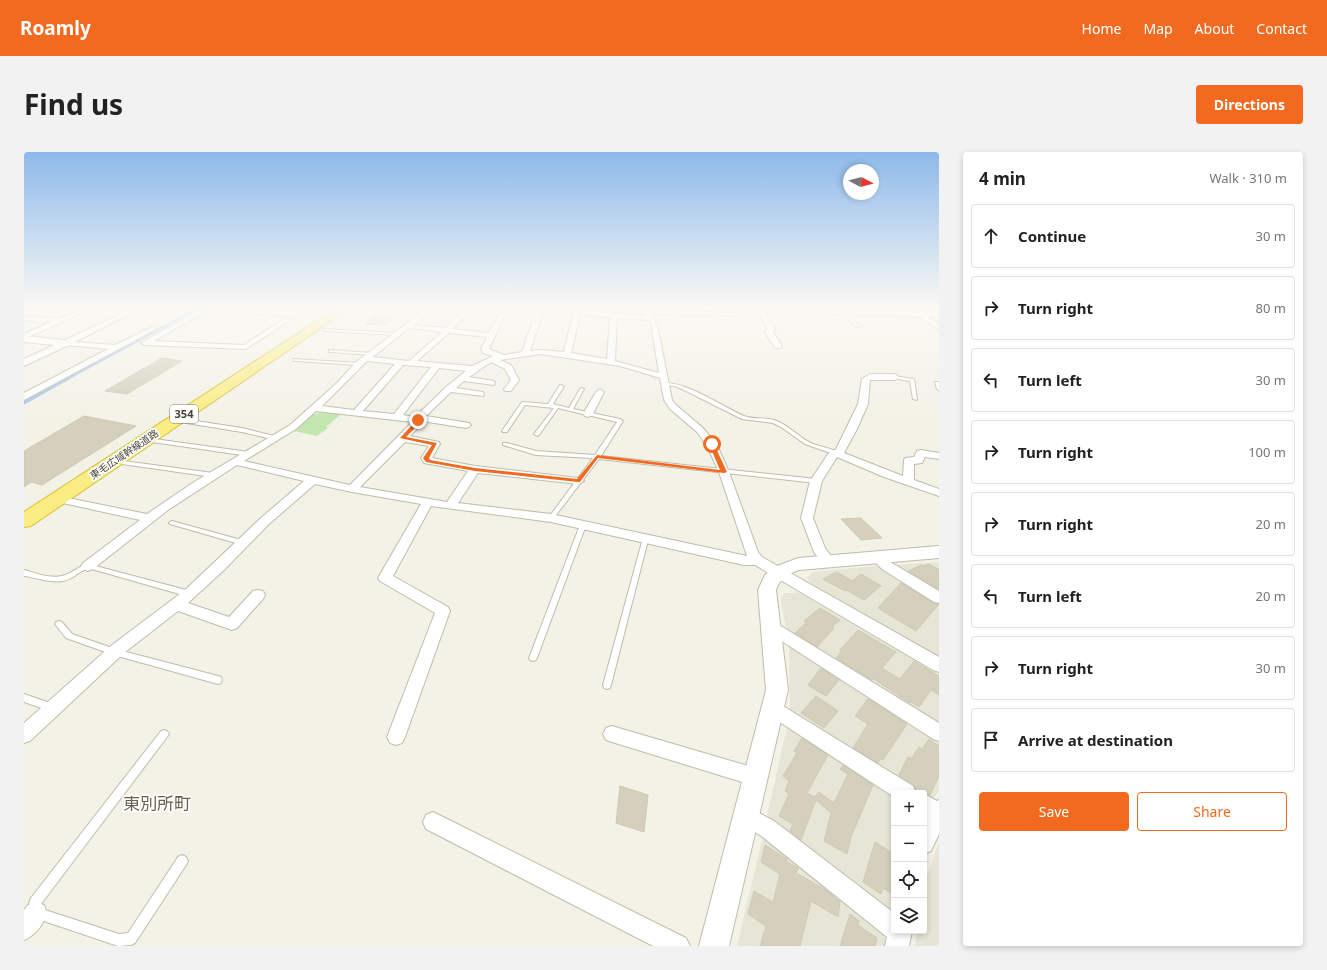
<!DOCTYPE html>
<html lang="en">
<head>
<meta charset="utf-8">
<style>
	:root { --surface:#fff; --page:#f2f2f2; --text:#222; --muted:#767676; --line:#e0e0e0; --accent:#f26a1f }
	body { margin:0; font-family:"Noto Sans","Noto Sans JP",sans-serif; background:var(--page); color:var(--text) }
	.controls { position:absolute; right:12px; bottom:12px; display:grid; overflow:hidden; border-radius:4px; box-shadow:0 2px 6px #0003 }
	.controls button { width:36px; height:36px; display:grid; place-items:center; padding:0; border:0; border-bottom:1px solid var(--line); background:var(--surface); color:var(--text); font:20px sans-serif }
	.compass { position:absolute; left:819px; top:12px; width:36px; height:36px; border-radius:50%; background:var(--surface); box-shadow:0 2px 6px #0003; rotate:97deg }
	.stop { position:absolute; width:12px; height:12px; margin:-9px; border:3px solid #f26a1f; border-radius:50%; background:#fff }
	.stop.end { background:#f26a1f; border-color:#fff; box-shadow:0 1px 4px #0008 }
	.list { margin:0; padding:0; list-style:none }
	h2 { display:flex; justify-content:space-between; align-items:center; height:52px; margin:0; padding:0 16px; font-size:17px }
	h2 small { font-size:13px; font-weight:400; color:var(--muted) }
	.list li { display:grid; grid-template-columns:26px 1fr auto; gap:12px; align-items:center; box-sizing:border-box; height:64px; margin:0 8px 8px; padding:0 8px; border:1px solid var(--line); border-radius:4px }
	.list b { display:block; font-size:15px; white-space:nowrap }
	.list em { font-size:13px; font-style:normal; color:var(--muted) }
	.actions { display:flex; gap:8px; padding:12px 16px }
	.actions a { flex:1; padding:9px 0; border:1px solid var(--accent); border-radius:4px; text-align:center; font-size:14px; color:var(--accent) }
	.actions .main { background:var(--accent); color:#fff }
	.icon { flex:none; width:22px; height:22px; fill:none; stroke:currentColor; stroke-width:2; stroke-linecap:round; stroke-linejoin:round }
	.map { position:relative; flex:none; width:915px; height:794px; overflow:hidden; border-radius:4px }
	header { display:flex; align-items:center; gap:24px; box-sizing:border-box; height:56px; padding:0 20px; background:var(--accent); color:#fff }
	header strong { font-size:19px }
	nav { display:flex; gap:22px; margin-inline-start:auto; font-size:14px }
	.intro { display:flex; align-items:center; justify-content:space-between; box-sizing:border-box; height:96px; padding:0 24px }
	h1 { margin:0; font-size:28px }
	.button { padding:10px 18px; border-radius:4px; background:var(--accent); color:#fff; font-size:14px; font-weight:700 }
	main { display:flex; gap:24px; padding:0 24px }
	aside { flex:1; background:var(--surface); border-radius:4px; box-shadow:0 2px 6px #0003 }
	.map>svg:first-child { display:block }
</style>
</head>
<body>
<header>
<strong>Roamly</strong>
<nav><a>Home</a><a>Map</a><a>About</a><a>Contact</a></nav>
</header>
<div class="intro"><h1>Find us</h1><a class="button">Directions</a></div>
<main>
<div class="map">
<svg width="915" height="794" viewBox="0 0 915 794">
	<rect width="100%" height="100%" fill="#f3f2e7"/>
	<path fill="#e7e5d6" d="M915,410V443L873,418L872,413Z
		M851,414L861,417L915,450V504L789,433L783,426L789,420Z
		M760,441H776L915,522V578L767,483L762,477L757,448Z
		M768,493L915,589V638L909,648L900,647V641H890L771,564L766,557L765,494Z
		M763,575L870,641V766L747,672L743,664Z
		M738,688H745L858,781L865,794H713Z
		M915,690V794H891L893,779H900V739L903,724Z"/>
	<path fill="#c3e6b1" d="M302,260L317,262L302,275L304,276L293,284L270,279L289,262Z"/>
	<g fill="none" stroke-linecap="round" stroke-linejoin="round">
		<path stroke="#a6c1ee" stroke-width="2.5" d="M30,169L61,156
			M0,182L22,172
			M43,227L173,157"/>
		<path stroke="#a6c1ee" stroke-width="3" d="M0,251L45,226"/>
	</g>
	<path fill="#d4d0bd" stroke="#cfc9b1" d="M349,162L370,163L362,173L341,172Z
		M138,206L158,209L103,242L81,239Z
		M60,264L112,274L18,333L7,330L0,335V299Z
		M837,366L858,386L837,388L817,367Z
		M905,412L915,418V437L884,419L897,413L900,414Z
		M813,420L828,429L837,422L857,434L840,448L822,438L821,439L799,427Z
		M877,431L909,451L915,452L892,479L854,456Z
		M796,456L816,468L808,475L810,476L793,495L771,481L782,471L780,469Z
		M834,478L872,500L858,516L876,527L890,509L915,524V543L907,538L895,555L887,550L886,551L850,527L848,528L812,506L818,499L816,498Z
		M797,516L815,528L802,544L784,533Z
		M792,544L814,559L800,576L777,561Z
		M844,547L883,572L859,608L857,606L854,611L829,596L844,572L831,564Z
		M778,586L804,603L783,641L790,645L795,640L810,651L824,622L816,617L819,613L849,633L827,685L823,702L800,689L807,661L792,648L777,688L766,679L769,672L755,664L765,642L761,639L765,629L759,624L773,601L770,599Z
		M905,587L915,594V624L906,643L901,641H897L892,638L890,633L875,623L884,605L887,607L895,595L898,597Z
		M596,634L624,643L620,680L592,671Z
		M851,690L870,702L868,711L870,713V743L859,736L857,742L839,730Z
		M741,693L763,707V710L774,716L772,721L802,738L816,750L814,765L787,749L776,794H736L742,774L724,762L730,739L749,750L756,722L737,710Z
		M826,762L835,769L834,773L853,786L851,794H816Z"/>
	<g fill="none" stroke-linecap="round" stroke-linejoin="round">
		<g stroke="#bebcaa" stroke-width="2">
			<path id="service" d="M817,158H819L835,173V175H833L817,160Z
				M301,177L373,181L375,182L373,183L300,179V177Z
				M305,198L348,201L350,202L348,203L306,200H305Z
				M270,207L335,211L337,212L335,213L272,209H270Z
				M869,224L890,227L893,248L889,247L886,229L869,226Z
				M911,230H915V238L913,237Z
				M639,231C662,229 699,255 720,264C730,268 741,265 750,268C765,273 775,286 789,292C797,295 808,296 815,301L812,303L781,292L757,275L749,271L718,267L660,238L651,234L639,233Z
				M536,233L540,234L529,252L545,256L556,237L558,236L560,237L549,257L596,267L599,269L577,304L792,327L795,329L792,331L575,307L529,367H525L524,366L525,365L569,306L512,303L479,293V291H483L512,299L571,303L593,270L534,256L515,283L513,284L510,282L530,256L501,253L483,280H479L478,279L498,250L524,252Z
				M152,266L218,276L254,285L255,286L252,288L218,280L150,269V267Z
				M130,287L225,300L228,302L225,304L128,290L127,289Z
				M100,309L189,321L192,323L189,325L98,312V310Z
				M148,369L221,389L222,391L219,393L146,372L145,371L146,370Z
				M559,371L562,373L513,506L512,508L509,509L506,508L505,506L556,373Z
				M619,386H623L624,388L587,533L586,536L583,537L580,536L579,533Z
				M64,412L166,439L169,440L170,442L169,444L166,445L64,416C58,418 53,423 47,426C33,434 15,426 0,424V418C12,421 29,428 41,423C50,420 55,414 64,412Z
				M35,469L38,470L48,482L91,497L194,524L197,525L198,528L197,531L194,532L90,503L42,486L31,472L32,470Z
				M0,542L32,553L34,556L32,559L29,560L0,550Z
				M140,578L143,579L145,582L143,585L17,752L18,757L95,782L104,781L154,705L158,703L162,705L164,709L162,713L111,791L107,793L94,794L8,765C5,759 4,752 7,746L137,579Z"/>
		</g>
		<g stroke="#bebcaa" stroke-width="2">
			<path id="minor" d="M60,156H68L0,187V182L27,170L0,168V164L35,167Z
				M110,156H117L51,190L91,193L128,175H132V177L0,248V241L84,197L42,193L38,191L39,189Z
				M179,156H207L272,160L275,162L222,197L121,193L117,191ZM184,158L265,164L220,193L130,189Z
				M403,156H410L390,173L422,176L441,156H447L429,177L465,181L478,156L553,158L621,164L617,156H623L625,158L714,161L711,156H717L722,163L721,164L627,162L633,172L648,248L652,253L679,276L693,293L705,320L734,400L738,405L915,505V520L909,518L731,413H720L527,370L407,354L369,424L424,455L426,459L381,585L378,591L372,593L366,591L363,585L411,461L356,429L354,426L397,352L328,340L291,332L245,372L200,418L164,451L205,465L229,439L234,438L239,439L241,443L239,447L213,476L208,478L154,459L100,501L6,589L0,591V571L88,493L161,438L237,366L280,329L213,313L144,358L69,417L64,419L59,417L57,414L59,411L116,368L30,349L28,347L30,345L34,344L123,362L170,330L266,273L313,231L332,210ZM484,156L512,160L498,200L480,203L465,197ZM519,160L549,162L540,200L517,198L506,199ZM556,163L586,165L583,207L547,201ZM593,166L624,168L627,172L635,221L591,209ZM385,176L418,180L385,209L349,205ZM425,181L463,185L457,197L459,201L469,204L448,214L393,209ZM517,202L596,214L636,226L640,248L646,257L673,280L683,294L695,320L723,404L527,362L434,351L454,321L554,332L560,329L554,326L451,314L408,306L416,292L415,290L386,284L394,276L398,269L442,276L445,275L447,273L445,271L402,264L427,240L459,244L460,242L459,240L432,236L440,229L470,233L471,231L470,229L445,225L467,210L481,217L487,228L480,237L481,239H487L495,228L487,213L476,208ZM343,209L371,212L330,258L298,254ZM379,213L407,215L370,262L339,259ZM415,216L442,219L422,235L391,265L379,263ZM292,259L388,270L326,333L220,309L272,277ZM381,290L405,294L397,306L400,311L444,319L423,350L336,335Z
				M732,156H738L751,176L749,180L758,194L757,196H751L741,180L743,176Z
				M887,156H894L915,173V178L895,164Z
				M846,222H871L875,225L871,228H846L844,252L833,277L820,301L879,324L880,308L881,306L890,305L893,299L897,298L915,301V307L901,305L898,311L890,312V328L915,337V344L860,325L813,305L798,329L789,366L801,396L810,408L808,411L803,412L798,411L790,400L777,366L786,329L804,302L812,297L834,252L838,227Z
				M576,237L580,240L569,262L564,265L561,264L559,262L572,240Z
				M853,401L858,402L868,411L915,439V451L910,450L858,417L846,405L848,402Z
				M747,469L752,471L915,571V589L909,587L742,479L739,475L742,471Z
				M748,548L754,551L889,634L892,641H870V645L742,561L739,556L742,551Z
				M588,574L731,616L738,618L741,625L738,632L731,634L588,590L582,588L579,582L582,576Z
				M900,642L913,649L915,648V682L907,699L900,702V668L902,665L900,664Z
				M722,654L750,669L870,761V779H888L885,794H861L863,785L736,683L715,671L712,664L715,657Z
				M409,660L662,786L666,794H629L402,677L399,670L402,663Z
				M12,750L20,753L23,761C19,773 12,783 0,788V758L4,753Z"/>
		</g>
		<g stroke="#bebcaa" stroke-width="2">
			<path id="tertiary" d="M711,156H789L915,159V165L715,159Z
				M0,184L42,188L47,191L45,193L0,214V207L30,193L0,190Z
				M915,394V406L775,418C764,422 756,426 752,438L764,538L705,794H675L742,538L734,438L741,423L748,416L774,406Z"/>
		</g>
		<g stroke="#d8bf3c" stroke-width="2">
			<path id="trunk" d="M313,156H326L7,374L0,375V360Z"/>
		</g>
		<use href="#service" fill="#fff" fill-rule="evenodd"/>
		<use href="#minor" fill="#fff" fill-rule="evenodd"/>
		<use href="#tertiary" fill="#fff" fill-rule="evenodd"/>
		<use href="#trunk" fill="#faed83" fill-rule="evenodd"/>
	</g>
	<linearGradient id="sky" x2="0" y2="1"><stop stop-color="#8db9ea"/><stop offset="0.58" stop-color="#faf9f4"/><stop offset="1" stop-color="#faf9f4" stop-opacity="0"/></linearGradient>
	<rect width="915" height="267" fill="url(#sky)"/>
	<path fill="#f26a1f" d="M392,267L396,268L392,275L382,285L413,291L405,306L406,308L451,316L553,327L573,303L696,318L685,292L688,291L690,292L703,320L700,321L574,306L556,330H554L451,319L402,310L399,306L408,293L376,286L388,273Z"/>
	<g text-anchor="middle" stroke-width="3.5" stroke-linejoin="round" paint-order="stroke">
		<g font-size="10" fill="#464336" stroke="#fff">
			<text transform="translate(100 302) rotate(-34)" y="4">東毛広域幹線道路</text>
		</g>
		<rect fill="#fff" stroke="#7e7b72" stroke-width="1" x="146" y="253" width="28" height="18" rx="3"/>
		<g font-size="11" font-weight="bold" fill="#464336">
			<text x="160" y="266">354</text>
		</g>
		<g font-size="17" fill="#68634e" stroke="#fff">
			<text x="133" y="658">東別所町</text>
		</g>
	</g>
</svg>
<div class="controls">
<button>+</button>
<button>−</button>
<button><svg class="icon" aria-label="locate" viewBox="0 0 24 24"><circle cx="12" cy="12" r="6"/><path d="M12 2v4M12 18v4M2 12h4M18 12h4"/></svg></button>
<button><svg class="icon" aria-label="layers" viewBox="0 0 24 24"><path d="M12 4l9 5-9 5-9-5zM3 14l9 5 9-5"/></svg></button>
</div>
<svg class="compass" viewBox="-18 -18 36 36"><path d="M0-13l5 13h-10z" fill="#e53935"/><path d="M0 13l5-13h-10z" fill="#767676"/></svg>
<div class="stop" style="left:688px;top:292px"></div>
<div class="stop end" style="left:394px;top:268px"></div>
</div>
<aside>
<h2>4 min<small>Walk · 310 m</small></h2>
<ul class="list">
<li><svg class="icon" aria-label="ahead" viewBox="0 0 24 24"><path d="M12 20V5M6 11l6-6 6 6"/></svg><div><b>Continue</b></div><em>30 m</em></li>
<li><svg class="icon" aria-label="right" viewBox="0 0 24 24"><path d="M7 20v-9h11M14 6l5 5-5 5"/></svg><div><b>Turn right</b></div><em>80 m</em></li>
<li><svg class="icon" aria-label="left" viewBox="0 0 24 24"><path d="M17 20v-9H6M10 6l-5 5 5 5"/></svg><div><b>Turn left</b></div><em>30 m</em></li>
<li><svg class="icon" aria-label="right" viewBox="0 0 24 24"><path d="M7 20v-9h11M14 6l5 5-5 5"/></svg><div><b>Turn right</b></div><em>100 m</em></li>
<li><svg class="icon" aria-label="right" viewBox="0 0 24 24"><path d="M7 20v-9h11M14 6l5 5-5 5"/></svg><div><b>Turn right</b></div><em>20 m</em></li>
<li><svg class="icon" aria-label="left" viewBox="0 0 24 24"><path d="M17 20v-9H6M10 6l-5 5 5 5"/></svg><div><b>Turn left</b></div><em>20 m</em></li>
<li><svg class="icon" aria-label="right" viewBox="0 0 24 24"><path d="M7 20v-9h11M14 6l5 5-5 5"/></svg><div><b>Turn right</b></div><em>30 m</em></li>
<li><svg class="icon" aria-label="arrive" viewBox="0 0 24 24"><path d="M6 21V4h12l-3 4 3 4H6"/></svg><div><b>Arrive at destination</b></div></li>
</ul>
<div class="actions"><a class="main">Save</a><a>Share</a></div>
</aside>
</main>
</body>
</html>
